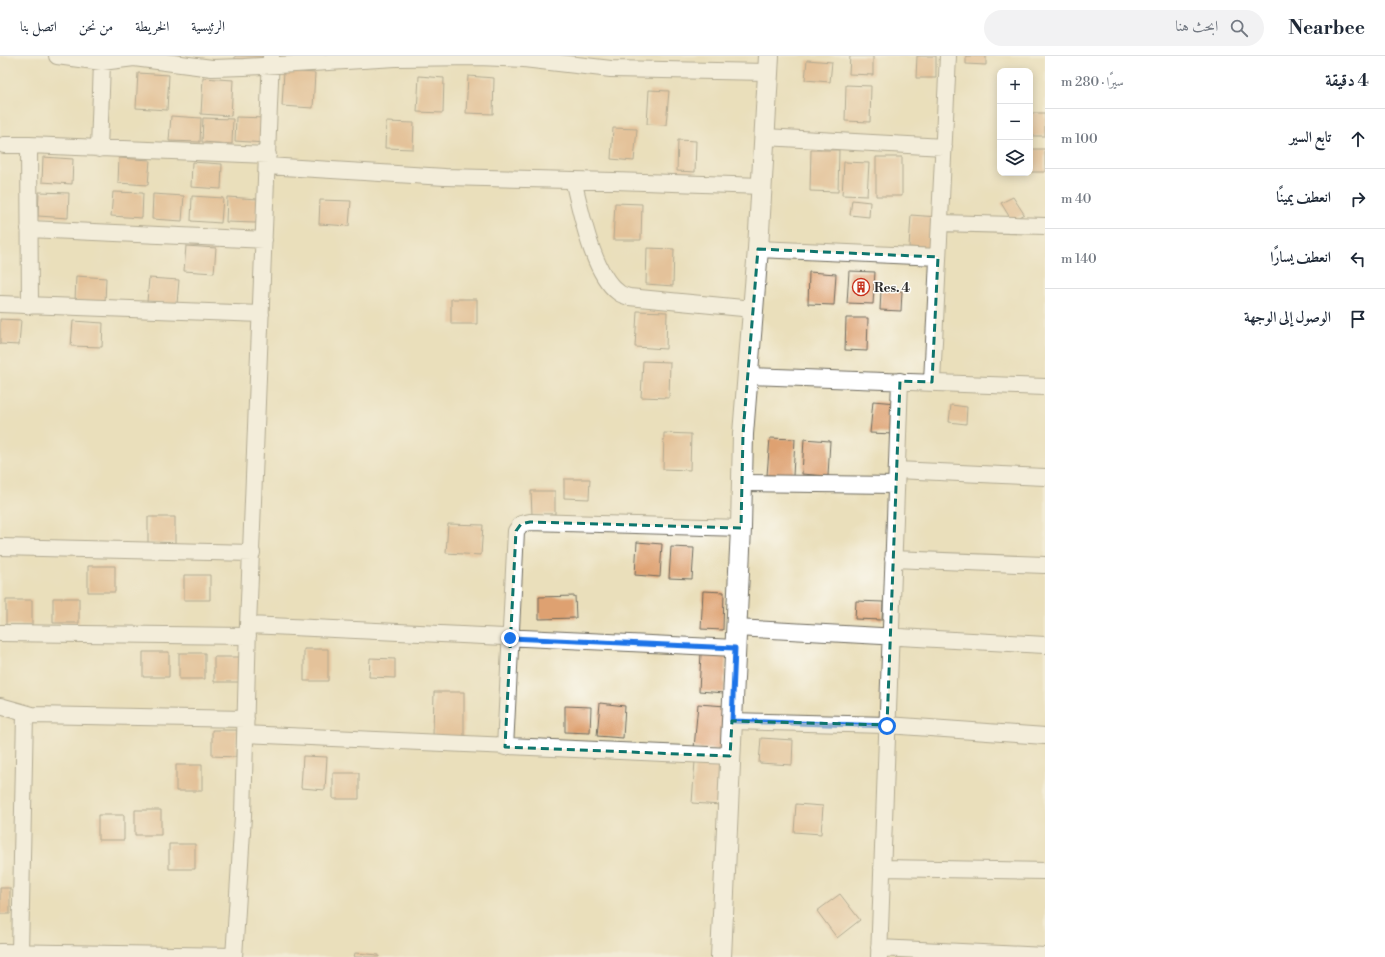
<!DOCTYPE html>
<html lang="ar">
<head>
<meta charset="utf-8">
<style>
	:root { --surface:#fff; --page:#f2f2f3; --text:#1f2937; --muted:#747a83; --line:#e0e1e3 }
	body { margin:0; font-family:"Libre Bodoni",Amiri,serif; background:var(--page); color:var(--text); direction:rtl }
	.controls { position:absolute; right:12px; top:12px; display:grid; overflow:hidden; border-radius:8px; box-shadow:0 2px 10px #0003 }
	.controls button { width:36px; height:36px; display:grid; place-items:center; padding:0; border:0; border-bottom:1px solid var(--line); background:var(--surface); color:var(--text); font:20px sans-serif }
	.stop { position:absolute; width:12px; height:12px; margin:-9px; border:3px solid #1a73e8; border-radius:50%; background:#fff }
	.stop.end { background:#1a73e8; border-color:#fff; box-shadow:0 1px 4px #0008 }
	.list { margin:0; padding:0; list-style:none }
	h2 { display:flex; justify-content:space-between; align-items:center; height:52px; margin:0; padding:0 16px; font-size:17px }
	h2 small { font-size:13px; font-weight:400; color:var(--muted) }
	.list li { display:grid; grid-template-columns:26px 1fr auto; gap:12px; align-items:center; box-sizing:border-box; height:60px; padding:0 16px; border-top:1px solid var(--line) }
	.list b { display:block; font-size:15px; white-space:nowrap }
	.list em { font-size:13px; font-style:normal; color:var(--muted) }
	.icon { flex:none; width:22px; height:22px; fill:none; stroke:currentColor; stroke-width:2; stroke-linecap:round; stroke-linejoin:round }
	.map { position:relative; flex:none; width:1045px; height:901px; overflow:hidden; direction:ltr }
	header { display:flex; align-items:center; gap:24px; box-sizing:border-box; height:56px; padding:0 20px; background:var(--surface); border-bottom:1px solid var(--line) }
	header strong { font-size:19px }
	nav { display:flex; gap:22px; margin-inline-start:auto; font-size:14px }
	.search { width:280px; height:36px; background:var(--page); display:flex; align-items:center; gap:10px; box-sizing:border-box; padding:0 14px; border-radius:22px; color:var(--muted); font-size:15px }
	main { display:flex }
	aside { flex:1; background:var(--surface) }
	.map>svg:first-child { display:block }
</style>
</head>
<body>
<header>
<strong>Nearbee</strong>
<div class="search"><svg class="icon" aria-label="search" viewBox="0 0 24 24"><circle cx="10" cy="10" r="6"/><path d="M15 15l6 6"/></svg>ابحث هنا</div>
<nav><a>الرئيسية</a><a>الخريطة</a><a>من نحن</a><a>اتصل بنا</a></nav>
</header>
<main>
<aside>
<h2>4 دقيقة<small>سيرًا · 280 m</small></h2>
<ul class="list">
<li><svg class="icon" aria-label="ahead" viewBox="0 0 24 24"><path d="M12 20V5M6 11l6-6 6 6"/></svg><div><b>تابع السير</b></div><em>100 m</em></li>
<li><svg class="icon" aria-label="right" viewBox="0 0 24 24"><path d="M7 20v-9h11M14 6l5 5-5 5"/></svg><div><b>انعطف يمينًا</b></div><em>40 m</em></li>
<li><svg class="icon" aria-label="left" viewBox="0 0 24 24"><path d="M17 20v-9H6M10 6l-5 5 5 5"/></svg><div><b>انعطف يسارًا</b></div><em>140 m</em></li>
<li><svg class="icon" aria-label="arrive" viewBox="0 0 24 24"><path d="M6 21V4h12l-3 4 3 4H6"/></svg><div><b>الوصول إلى الوجهة</b></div></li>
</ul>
</aside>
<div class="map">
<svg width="1045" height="901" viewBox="0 0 1045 901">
	<rect width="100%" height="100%" fill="#fdfcf7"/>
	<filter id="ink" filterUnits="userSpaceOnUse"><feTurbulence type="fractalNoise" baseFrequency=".025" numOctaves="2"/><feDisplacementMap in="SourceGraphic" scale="8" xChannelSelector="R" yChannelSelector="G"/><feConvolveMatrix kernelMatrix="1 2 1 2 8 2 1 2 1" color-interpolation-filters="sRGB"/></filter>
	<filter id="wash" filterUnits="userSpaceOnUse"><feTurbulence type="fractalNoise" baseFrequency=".012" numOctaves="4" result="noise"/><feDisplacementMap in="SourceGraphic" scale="16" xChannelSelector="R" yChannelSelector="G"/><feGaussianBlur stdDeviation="0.9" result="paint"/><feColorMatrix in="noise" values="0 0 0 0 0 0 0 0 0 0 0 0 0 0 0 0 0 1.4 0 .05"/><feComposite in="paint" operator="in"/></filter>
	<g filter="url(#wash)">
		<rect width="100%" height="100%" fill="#eadfbb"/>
		<g id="blocks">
			<path fill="#dea171" d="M235,0H266L265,4L235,3Z
				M850,0H873V19L849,18Z
				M917,0H936V22H916Z
				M966,0H986V9L966,8Z
				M807,4L832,6L830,26L805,24Z
				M284,15L315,17L313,52L282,50Z
				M138,17L169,19L167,54L136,52Z
				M419,20L444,22L443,57L417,56Z
				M468,20L494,22L493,58L466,57Z
				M203,22L233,24L231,60L201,58Z
				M846,29L871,30L870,66L845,65Z
				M649,34L669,35L666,69L647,68Z
				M1030,57H1045V80H1030Z
				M171,60L201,62L200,86L169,85Z
				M236,61L266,62L265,87L235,85Z
				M203,62L233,63L232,88L202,86Z
				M386,66L414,67L413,93L385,92Z
				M613,72L637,73L634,105L611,103Z
				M678,84L696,85L695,116L677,115Z
				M1030,93H1045V116H1030Z
				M811,94H839L838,136L810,135Z
				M43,101L73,103L72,128L42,126Z
				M876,101H902V140H876Z
				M119,102L150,104L148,129L118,127Z
				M192,106L222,108L221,133L191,131Z
				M844,106L869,107L867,140L842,139Z
				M39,136L69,137L68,162L38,160Z
				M113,136L143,137L142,162L111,160Z
				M153,138L184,140L182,165L152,163Z
				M192,140L223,142L221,167L191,165Z
				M227,141L258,143L256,167L226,166Z
				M1013,141L1024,158L1012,165L1001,147Z
				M320,144L351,145L349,170L319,168Z
				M852,144L870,146L869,161L850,159Z
				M615,147L642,148L641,184H613Z
				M911,159L937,161L936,193L909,191Z
				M186,190L216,192L214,217L184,215Z
				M647,192L674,193L673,230L646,228Z
				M849,215L875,216L873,248L847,247Z
				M809,216L836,218L834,249L808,248Z
				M76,220L106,222L105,247L75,245Z
				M149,222L179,224L177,248L147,246Z
				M881,234L902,235L901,255L880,254Z
				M451,243H477V268H451Z
				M637,255L667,256L666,293L635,291Z
				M846,262H868L867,295L845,294Z
				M0,263L21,264L19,289L0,288Z
				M73,265L103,267L102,291L71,290Z
				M643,305L670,306L669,342L641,341Z
				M873,345L896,347L893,378L870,377Z
				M951,349L967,351L966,368L949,366Z
				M664,377L691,378L690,414L663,413Z
				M770,382L795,383L793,420L767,419Z
				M804,383L830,385L828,420L802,418Z
				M564,423H590L589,443L564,442Z
				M531,435H555V458L532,459Z
				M148,461H175V487H148Z
				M448,468L483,469L481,499L446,497Z
				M637,486L662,488L660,521L635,519Z
				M671,491L694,492L692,523L669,522Z
				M88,510H115V536H88Z
				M184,519H210V544H184Z
				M703,535L724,536L723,574L701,573Z
				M575,540L576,562L539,563V541Z
				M53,542H79V567H53Z
				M6,544H32V569H6Z
				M856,545L883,546L882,564L855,563Z
				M304,593H328V625H304Z
				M143,596H169V621H143Z
				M179,597H205V623H179Z
				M701,597L726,598L724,637L699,635Z
				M214,601H240V626H214Z
				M370,602L395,603V622L369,621Z
				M434,636H464V681L433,680Z
				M600,647L625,650L623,682L597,680Z
				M698,648L726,650L722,694L694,692Z
				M565,650L591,651L590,677L565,676Z
				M212,674H237L236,701L212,700Z
				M761,682L793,684L792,709L759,707Z
				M303,700L327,701L325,734L301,732Z
				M695,705L724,707L721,749L692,747Z
				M176,709H202V735H176Z
				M333,717H359V743H333Z
				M796,748L823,750L821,778L794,776Z
				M135,754H161V779H135Z
				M98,759H124V784H98Z
				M169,788H195V813H169Z
				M0,832H10V858H0Z
				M840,838L860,864L837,882L817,855Z
				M355,897L379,899V901H354Z"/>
		</g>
	</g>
	<g filter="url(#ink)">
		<use href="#blocks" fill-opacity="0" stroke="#6e6a5d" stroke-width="1"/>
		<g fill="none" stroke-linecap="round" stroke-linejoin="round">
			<g stroke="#6e6a5d" stroke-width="18">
				<path id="minor" d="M57,0L102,6L134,2L212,12L244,11L396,2L478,1L524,3L611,13L768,16
					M765,81L944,91
					M4,89H29L268,99
					M29,89L30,250
					M99,93L102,6
					M267,110L445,121L614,125L762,130
					M573,124C581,154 592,217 618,236C621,239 626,240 629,241L753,253
					M940,167L1045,170
					M29,173L264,184
					M758,193L938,201
					M0,248L261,258
					M748,320L1045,331
					M932,326L948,0
					M897,414L1045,421
					M742,427L896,429
					M0,491L252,497
					M893,503L1045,509
					M248,569L735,592
					M736,572L1045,589
					M0,577L248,580
					M0,650L32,659L246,663
					M732,665L887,669L1045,680
					M246,678L730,700
					M505,691L516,475L521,468L530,466L741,472
					M882,812L1045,815
					M879,892L1045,900
					M0,896L234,900
					M20,896L25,658
					M234,901L243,760L248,569L271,0
					M879,901L900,325"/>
			</g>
			<g stroke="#6e6a5d" stroke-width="22">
				<path id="major" d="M721,901L741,472L743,378L758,193L769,0"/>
			</g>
			<use href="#minor" stroke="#fff" stroke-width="16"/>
			<use href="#major" stroke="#fff" stroke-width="20"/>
		</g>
	</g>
	<g fill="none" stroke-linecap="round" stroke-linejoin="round" filter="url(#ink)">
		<path stroke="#1a73e8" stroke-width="5" d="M510,582L735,592L732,665L887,670"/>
	</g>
	<path d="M0 0H1045V901H0ZM758,193L938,201L932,326L900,325L887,669L732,665L730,700L505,691L516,475L521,468L530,466L741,472L743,378Z" fill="#eadfbb" fill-opacity=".55" fill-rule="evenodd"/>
	<path fill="none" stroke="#0f766e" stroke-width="3" stroke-dasharray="8 5" stroke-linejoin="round" d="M758,193L938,201L932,326L900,325L887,669L732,665L730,700L505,691L516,475L521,468L530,466L741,472L743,378Z"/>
	<defs>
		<g id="building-ring" transform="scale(0.9)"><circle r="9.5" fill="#fdfcf7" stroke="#c8321e" stroke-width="1.5"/><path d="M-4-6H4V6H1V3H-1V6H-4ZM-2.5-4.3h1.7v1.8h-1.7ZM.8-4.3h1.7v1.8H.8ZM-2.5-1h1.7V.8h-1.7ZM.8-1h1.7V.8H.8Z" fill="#c8321e"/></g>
	</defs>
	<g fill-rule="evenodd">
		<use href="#building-ring" x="861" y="231"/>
	</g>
	<g text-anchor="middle" stroke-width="3" stroke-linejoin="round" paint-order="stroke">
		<g font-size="13" font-weight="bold" fill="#2b2b2b" stroke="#fdfcf7" text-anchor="start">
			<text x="874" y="236">Res. 4</text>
		</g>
	</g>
</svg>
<div class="controls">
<button>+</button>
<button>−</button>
<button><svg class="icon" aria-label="layers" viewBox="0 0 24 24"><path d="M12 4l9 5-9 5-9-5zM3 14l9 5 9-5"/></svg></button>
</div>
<div class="stop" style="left:887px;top:670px"></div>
<div class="stop end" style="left:510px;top:582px"></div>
</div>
</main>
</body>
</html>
